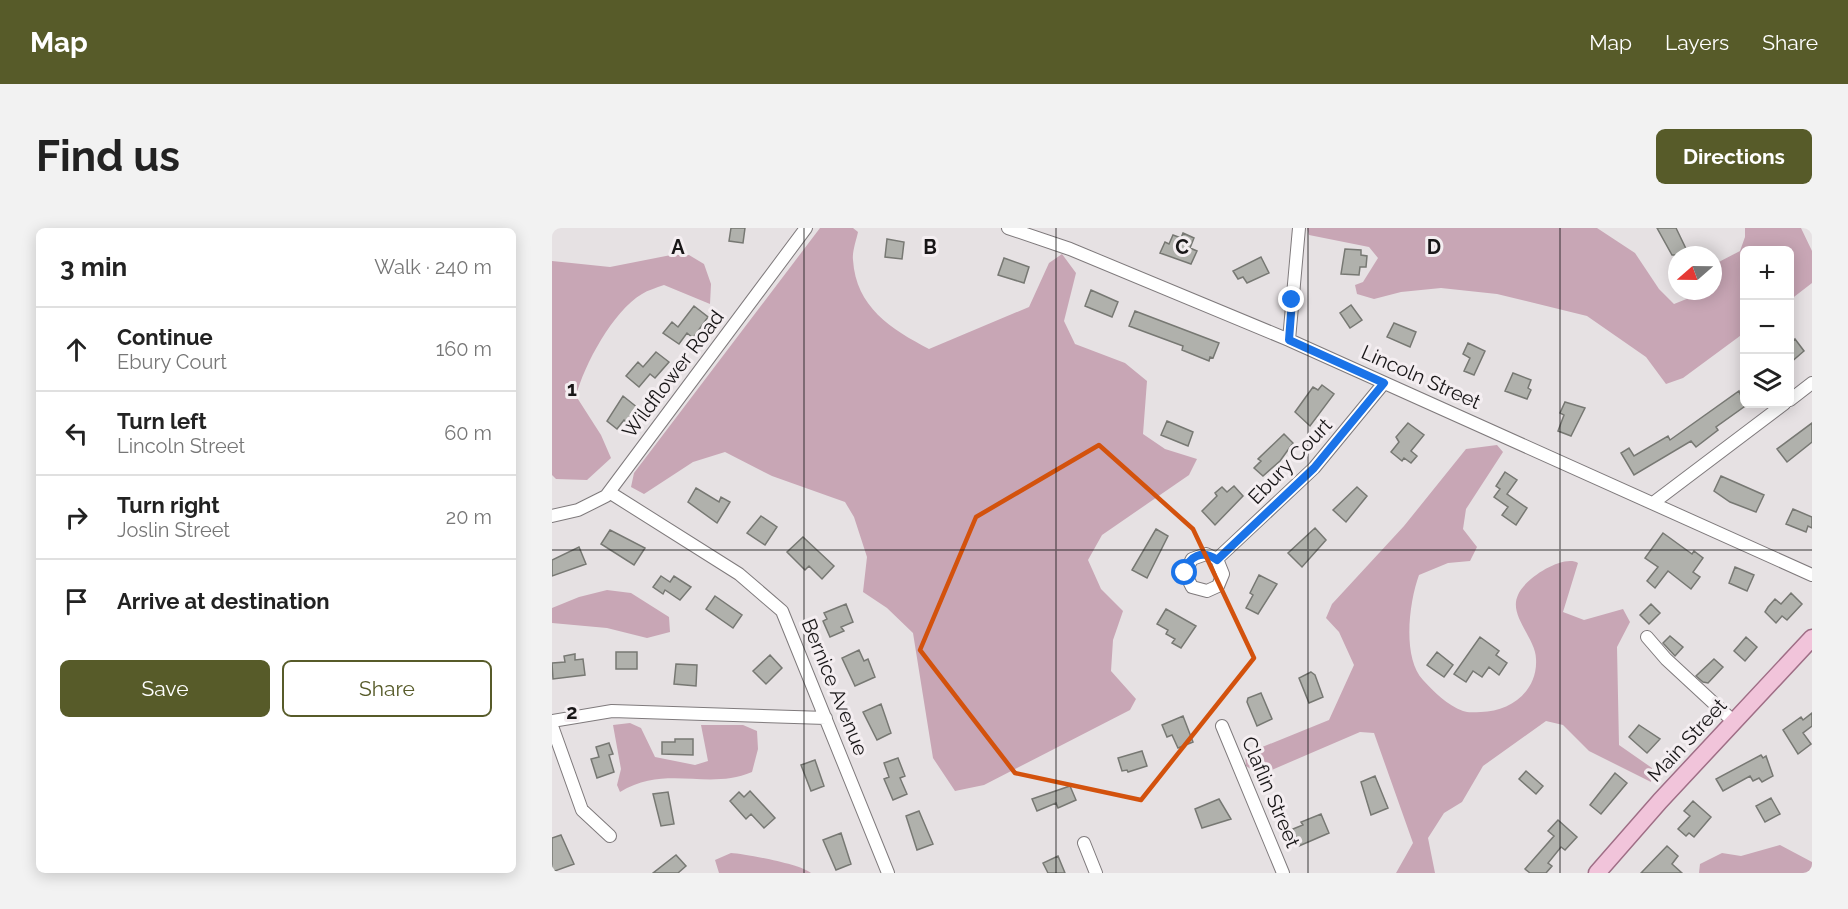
<!DOCTYPE html>
<html lang="en">
<head>
<meta charset="utf-8">
<style>
	:root { --surface:#fff; --page:#f2f2f2; --text:#222; --muted:#767676; --line:#e0e0e0; --accent:#575b29 }
	body { margin:0; font-family:Raleway,sans-serif; background:var(--page); color:var(--text) }
	.controls { position:absolute; right:18px; top:18px; display:grid; overflow:hidden; border-radius:9px; box-shadow:0 3px 15px #0003 }
	.controls button { width:54px; height:54px; display:grid; place-items:center; padding:0; border:0; border-bottom:2px solid var(--line); background:var(--surface); color:var(--text); font:30px sans-serif }
	.compass { position:absolute; left:1116px; top:18px; width:54px; height:54px; border-radius:50%; background:var(--surface); box-shadow:0 3px 15px #0003; rotate:250deg }
	.stop { position:absolute; width:18px; height:18px; margin:-14px; border:4px solid #1a73e8; border-radius:50%; background:#fff }
	.stop.end { background:#1a73e8; border-color:#fff; box-shadow:0 2px 6px #0008 }
	.list { margin:0; padding:0; list-style:none }
	h2 { display:flex; justify-content:space-between; align-items:center; height:78px; margin:0; padding:0 24px; font-size:26px }
	h2 small { font-size:20px; font-weight:400; color:var(--muted) }
	.list li { display:grid; grid-template-columns:39px 1fr auto; gap:18px; align-items:center; box-sizing:border-box; height:84px; padding:0 24px; border-top:2px solid var(--line) }
	.list b { display:block; font-size:22px; white-space:nowrap }
	.list p { margin:0; font-size:20px; white-space:nowrap; color:var(--muted) }
	.list em { font-size:20px; font-style:normal; color:var(--muted) }
	.actions { display:flex; gap:12px; padding:18px 24px }
	.actions a { flex:1; padding:14px 0; border:2px solid var(--accent); border-radius:9px; text-align:center; font-size:21px; color:var(--accent) }
	.actions .main { background:var(--accent); color:#fff }
	.icon { flex:none; width:33px; height:33px; fill:none; stroke:currentColor; stroke-width:2; stroke-linecap:round; stroke-linejoin:round }
	.map { position:relative; flex:none; width:1260px; height:645px; overflow:hidden; border-radius:9px }
	header { display:flex; align-items:center; gap:36px; box-sizing:border-box; height:84px; padding:0 30px; background:var(--accent); color:#fff }
	header strong { font-size:28px }
	nav { display:flex; gap:33px; margin-inline-start:auto; font-size:21px }
	.intro { display:flex; align-items:center; justify-content:space-between; box-sizing:border-box; height:144px; padding:0 36px }
	h1 { margin:0; font-size:42px }
	.button { padding:15px 27px; border-radius:9px; background:var(--accent); color:#fff; font-size:21px; font-weight:700 }
	main { display:flex; gap:36px; padding:0 36px }
	aside { flex:1; background:var(--surface); border-radius:9px; box-shadow:0 3px 15px #0003 }
	.map>svg:first-child { display:block }
</style>
</head>
<body>
<header>
<strong>Map</strong>
<nav><a>Map</a><a>Layers</a><a>Share</a></nav>
</header>
<div class="intro"><h1>Find us</h1><a class="button">Directions</a></div>
<main>
<aside>
<h2>3 min<small>Walk · 240 m</small></h2>
<ul class="list">
<li><svg class="icon" aria-label="ahead" viewBox="0 0 24 24"><path d="M12 20V5M6 11l6-6 6 6"/></svg><div><b>Continue</b><p>Ebury Court</p></div><em>160 m</em></li>
<li><svg class="icon" aria-label="left" viewBox="0 0 24 24"><path d="M17 20v-9H6M10 6l-5 5 5 5"/></svg><div><b>Turn left</b><p>Lincoln Street</p></div><em>60 m</em></li>
<li><svg class="icon" aria-label="right" viewBox="0 0 24 24"><path d="M7 20v-9h11M14 6l5 5-5 5"/></svg><div><b>Turn right</b><p>Joslin Street</p></div><em>20 m</em></li>
<li><svg class="icon" aria-label="arrive" viewBox="0 0 24 24"><path d="M6 21V4h12l-3 4 3 4H6"/></svg><div><b>Arrive at destination</b></div></li>
</ul>
<div class="actions"><a class="main">Save</a><a>Share</a></div>
</aside>
<div class="map">
<svg width="1260" height="645" viewBox="0 0 1260 645">
	<rect width="100%" height="100%" fill="#e6e1e3"/>
	<path fill="#c8a6b5" d="M268,0H301L306,4C304,13 300,24 301,32C304,79 339,101 377,121L477,79L497,35L510,26L524,45L512,93L523,116L573,135L595,153L591,206L613,221L645,231L637,247L550,307L536,332L549,361L571,383L561,412L559,443L584,471L578,482L432,557L403,563L381,530L361,405L335,380L311,364L315,329L302,289L293,274L220,248L173,224L141,234L92,266L79,259L82,245Z
		M755,0H1045L1083,25L1107,61L1122,76L1137,70L1142,63H1161V37L1188,23L1193,9V0H1249L1260,23V55L1238,72V22H1192V105L1131,150L1114,156L1094,129L1035,88L945,66L889,60L849,64L822,71L805,66L803,57L811,54L826,30L817,19L757,7Z
		M119,27H137L152,36L159,56L158,76L112,57C104,60 96,62 90,66C61,83 32,137 24,168L49,207L59,230L35,252L4,251L0,247V33L58,39Z
		M945,217L951,224L914,281L911,301L925,319L918,333L896,335L867,347C857,374 850,430 871,452C882,464 895,477 911,483C916,485 923,484 929,484C958,484 986,463 984,431C984,410 956,388 966,367C972,351 1011,326 1026,335L1011,384L1032,392L1071,381L1078,394L1065,419L1067,517L1100,540L1099,554L1037,523L1011,497L994,493L931,538L910,574L892,585L876,610L883,645H844L861,615L822,505L808,504L708,547L694,538L693,526L777,492L802,437L787,404L774,390L780,376L852,298L914,221Z
		M55,362L79,365L117,389L118,404L95,410L55,400L0,395V380L27,369Z
		M78,495L89,500L103,529L143,537L156,533L149,497H191L205,503L206,521L200,544C155,563 115,536 68,564L65,557L69,541L61,497Z
		M1228,617L1260,634V645H1147L1148,636L1170,625L1189,628Z
		M179,625C194,626 249,636 259,645H167L163,632Z"/>
	<path fill="#b0b1ac" stroke="#777873" stroke-width="1.5" d="M179,0H193L191,15L177,13Z
		M1105,0H1124L1137,27H1120Z
		M631,5L642,10L638,20L645,23L639,36L608,25L613,14L617,16L621,7L629,10Z
		M335,11L352,14L350,31L333,29Z
		M793,21L809,22V27L815,28L814,39H808L807,47L789,46Z
		M709,29L717,45L695,55L691,49L686,51L681,43Z
		M452,30L477,39L472,55L446,47Z
		M539,62L566,74L560,89L533,78Z
		M799,77L810,92L798,100L788,85Z
		M142,78L156,89L141,110L135,105L127,116L111,105L120,94L126,99Z
		M583,83L667,115L661,130L658,129L657,133L630,122L631,118L577,98Z
		M842,95L864,104L858,119L835,109Z
		M1243,111L1252,123L1238,135V116Z
		M916,115L933,123L922,147L912,143L918,130L911,126Z
		M104,124L117,134L103,150L98,146L87,159L74,148L86,134L91,139Z
		M961,145L979,152L976,160L979,162L975,171L953,163Z
		M770,157L782,166L758,198L743,184L761,159L766,162Z
		M1187,163L1192,176H1196L1164,199L1166,202L1144,219L1139,213L1082,247L1069,225L1077,220L1082,228L1116,208L1118,212Z
		M71,168L86,180L74,195L72,192L65,201L55,193Z
		M1013,174L1033,180L1019,208L1006,203L1012,187L1008,185Z
		M615,193L641,204L636,218L609,207Z
		M856,195L872,207L859,223L865,228L859,235L852,230L850,233L839,224L847,214L844,209Z
		M1260,195V214L1235,234L1225,221Z
		M732,206L741,215L728,233L711,248L702,240L709,233L706,231Z
		M953,244L965,252L955,266L975,280L964,297L950,287L956,279L942,269L948,261L944,258Z
		M1169,248L1212,267L1204,284L1178,274L1162,263Z
		M682,258L691,268L663,297L650,283L665,268L663,265L670,259L675,264Z
		M805,259L815,268L794,294L781,282Z
		M144,260L167,274L169,269L178,274L165,295L136,274Z
		M1241,281L1260,289V300L1256,298L1254,304L1234,296Z
		M209,288L225,299L213,317L195,305Z
		M763,300L774,312L750,339L736,325Z
		M604,301L616,308L595,350L580,342Z
		M58,302L93,320L82,337L49,316Z
		M1111,305L1140,326L1142,323L1151,330L1141,344L1148,349L1139,361L1116,343L1103,360L1095,353L1106,339L1093,330Z
		M251,309L282,338L270,351L257,338L253,342L235,324Z
		M27,319L34,336L0,348V332Z
		M1183,339L1202,347L1195,363L1177,355Z
		M707,347L725,356L706,386L694,380L701,367L698,365Z
		M109,348L118,354L122,348L139,359L128,372L113,362L111,366L101,359Z
		M1239,365L1250,376L1235,392L1230,388L1224,395L1213,384L1216,379L1223,371L1229,376Z
		M163,368L190,387L181,400L154,381Z
		M294,376L301,394L289,399L292,403L278,409L271,393L275,391L272,385Z
		M1099,376L1108,385L1097,396L1088,387Z
		M614,381L644,398L629,420L620,415L623,411L614,406L616,402L605,396Z
		M1118,408L1131,419L1123,428L1111,415Z
		M928,409L947,423L944,427L955,435L947,447L937,439L930,449L921,443L914,454L902,446Z
		M1194,409L1205,419L1193,433L1182,423Z
		M307,422L312,433L316,431L323,449L303,458L290,430Z
		M64,424H85V441H64Z
		M885,424L901,437L892,449L875,437Z
		M23,426V432L31,431L33,447L1,451L0,435L13,434L12,428Z
		M218,427L230,440L214,456L201,443Z
		M1162,431L1171,439L1156,455L1151,454L1144,448Z
		M124,436L145,437L144,458L122,456Z
		M759,444L763,447L771,469L757,475L747,450Z
		M709,465L720,491L705,498L695,474L696,470Z
		M329,476L339,505L325,512L311,484Z
		M1260,485V498L1251,505L1259,516L1246,526L1231,502L1249,489L1251,492Z
		M631,488L641,514L626,520L620,507L615,509L610,497Z
		M1087,497L1108,511L1095,525L1077,509Z
		M123,511H141V527L110,526V514H123Z
		M57,515L61,526L57,527L62,544L45,550L39,531L47,529L44,519Z
		M590,523L595,538L576,544L575,542L570,543L566,530Z
		M1209,527L1211,530L1214,528L1221,548L1210,554L1207,550L1201,553L1198,548L1171,563L1164,551Z
		M346,530L353,548L348,550L355,566L341,572L332,551L337,549L332,535Z
		M263,532L272,558L259,563L249,537Z
		M974,543L991,558L984,566L967,551Z
		M1063,545L1075,555L1049,586L1038,577Z
		M823,548L836,580L819,587L809,554Z
		M518,558L524,572L506,580L504,575L485,583L480,571Z
		M198,563L223,590L212,600L199,586L194,591L178,573L187,564L192,569Z
		M116,564L122,596L109,598L101,566Z
		M1219,570L1228,586L1213,594L1204,578Z
		M667,571L679,591L650,600L643,581Z
		M1141,573L1159,589L1142,609L1137,605L1134,608L1126,601L1138,588L1132,583Z
		M367,583L381,616L365,622L354,588Z
		M769,586L777,605L747,618L741,601L751,597L749,594Z
		M1006,592L1025,609L1013,622L1009,619L996,635L1000,638L994,645H978L973,641L1002,608L996,603Z
		M289,605L299,636L284,642L271,612Z
		M9,607L22,636L0,644V610Z
		M1115,618L1126,628L1120,636L1130,645H1089Z
		M124,627L134,638L126,645H101Z
		M506,628L513,645H496L491,635Z"/>
	<g fill="none" stroke-linecap="round" stroke-linejoin="round">
		<g stroke="#7f7a7c" stroke-width="14">
			<path id="minor" d="M456,0L518,21L737,112L1260,347
				M737,112L747,0
				M1238,172L1260,155
				M57,264L187,346L230,383L336,645
				M1101,275L1232,176
				M0,288L26,282L54,268L254,0
				M665,331L671,346L666,358L655,363L640,359L633,345L640,331L654,326L665,331L762,240L832,155
				M1095,409L1114,431L1181,493
				M0,493L60,483L274,490
				M0,498L30,582L58,608
				M670,498L731,645
				M532,615L544,645"/>
		</g>
		<g stroke="#9f6e86" stroke-width="19">
			<path id="major" d="M1045,645L1108,573L1260,410"/>
		</g>
		<use href="#minor" stroke="#fff" stroke-width="12"/>
		<use href="#major" stroke="#f1c4da" stroke-width="16"/>
	</g>
	<g fill="none" stroke-linecap="round" stroke-linejoin="round">
		<path stroke="#1a73e8" stroke-width="8" d="M633,345C636,327 651,322 665,332L762,240L832,155L737,112L740,72"/>
	</g>
	<path fill="none" stroke="#d3520d" stroke-width="4.5" stroke-linejoin="round" d="M547,217L641,301L702,430L589,572L463,545L368,422L424,289Z"/>
	<path fill="none" stroke="#181617" stroke-width="1.5" stroke-opacity="0.55" d="M252,0V645M504,0V645M756,0V645M1008,0V645M0,322H1260"/>
	<g text-anchor="middle" stroke-width="6" stroke-linejoin="round" paint-order="stroke">
		<g font-size="20" fill="#181617" stroke="#f4eef1">
			<text transform="translate(121 146) rotate(-53)" y="7">Wildflower Road</text>
			<text transform="translate(869 149) rotate(24)" y="7">Lincoln Street</text>
			<text transform="translate(738 233) rotate(-46)" y="7">Ebury Court</text>
			<text transform="translate(283 459) rotate(68)" y="7">Bernice Avenue</text>
			<text transform="translate(1135 512) rotate(-47)" y="7">Main Street</text>
			<text transform="translate(719 564) rotate(67)" y="7">Claflin Street</text>
		</g>
	</g>
	<g font-size="20" text-anchor="middle" font-weight="bold" fill="#181617" stroke="#f4eef1" stroke-width="6" stroke-linejoin="round" paint-order="stroke">
		<text x="126" y="26">A</text>
		<text x="378" y="26">B</text>
		<text x="630" y="26">C</text>
		<text x="882" y="26">D</text>
		<text x="20" y="168">1</text>
		<text x="20" y="491">2</text>
	</g>
</svg>
<div class="controls">
<button>+</button>
<button>−</button>
<button><svg class="icon" aria-label="layers" viewBox="0 0 24 24"><path d="M12 4l9 5-9 5-9-5zM3 14l9 5 9-5"/></svg></button>
</div>
<svg class="compass" viewBox="-18 -18 36 36"><path d="M0-13l5 13h-10z" fill="#e53935"/><path d="M0 13l5-13h-10z" fill="#767676"/></svg>
<div class="stop" style="left:633px;top:345px"></div>
<div class="stop end" style="left:740px;top:72px"></div>
</div>
</main>
</body>
</html>
